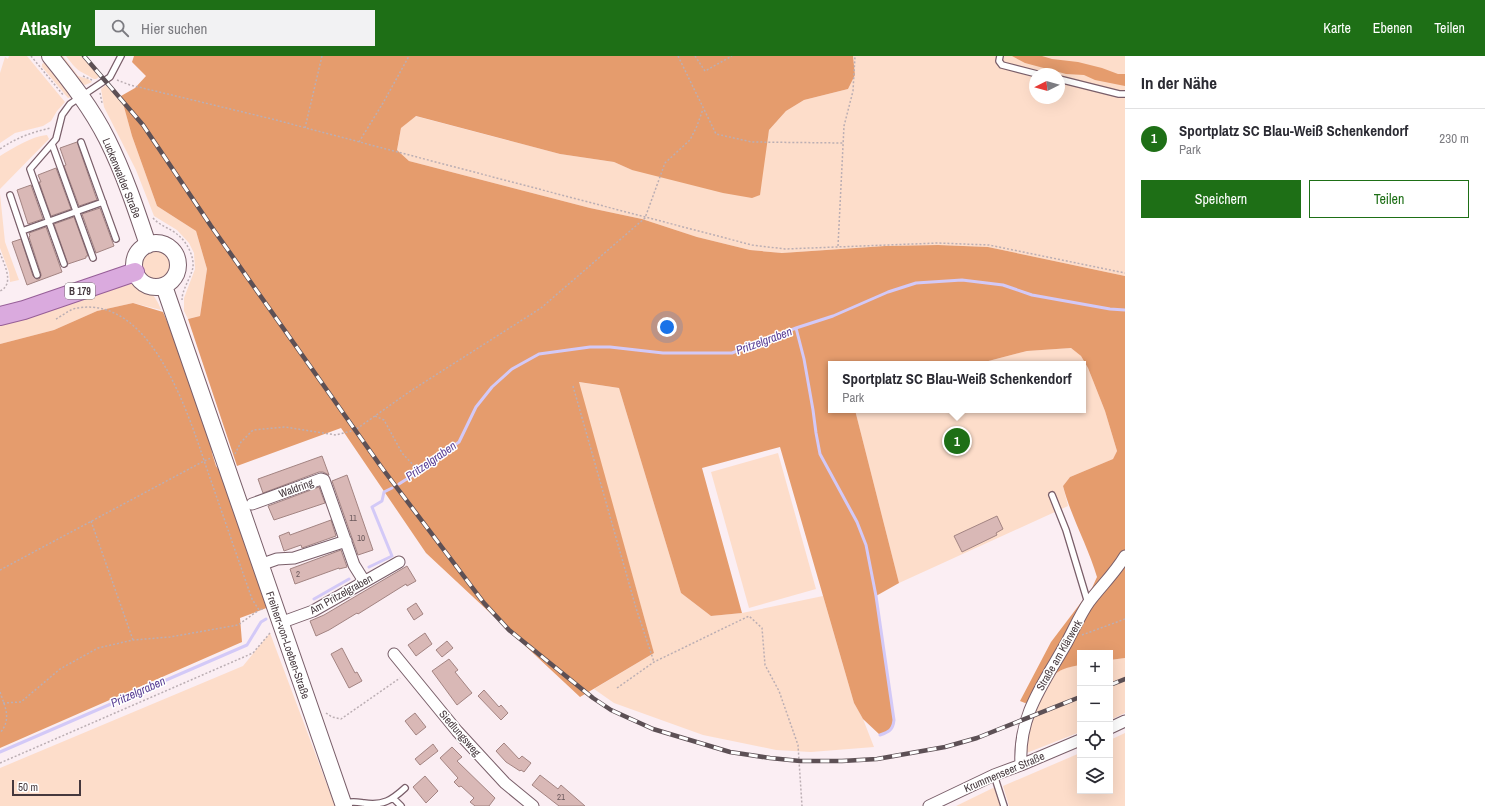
<!DOCTYPE html>
<html lang="de">
<head>
<meta charset="utf-8">
<style>
	:root { --surface:#fff; --page:#f2f2f3; --text:#2b2b33; --muted:#7c7c81; --line:#e1e1e2; --accent:#1e6f16 }
	body { margin:0; font-family:"Archivo Narrow",sans-serif; background:var(--page); color:var(--text) }
	.controls { position:absolute; right:12px; bottom:12px; display:grid; overflow:hidden; border-radius:0px; box-shadow:0 4px 16px #0002 }
	.controls button { width:36px; height:36px; display:grid; place-items:center; padding:0; border:0; border-bottom:1px solid var(--line); background:var(--surface); color:var(--text); font:20px sans-serif }
	.compass { position:absolute; left:1029px; top:12px; width:36px; height:36px; border-radius:50%; background:var(--surface); box-shadow:0 4px 16px #0002; rotate:264deg }
	.scale { position:absolute; left:12px; bottom:10px; width:69px; box-sizing:border-box; padding-left:4px; border:2px solid #45383d; border-top:0; font-size:11px; line-height:14px; white-space:nowrap; color:#45383d; -webkit-text-stroke:3px #fff; paint-order:stroke }
	.you { position:absolute; left:667px; top:271px; width:14px; height:14px; margin:-10px; border:3px solid #fff; border-radius:50%; background:#1a73e8; box-shadow:0 0 0 6px #1a73e833 }
	.badge { display:grid; place-items:center; width:26px; height:26px; border-radius:50%; background:var(--accent); color:#fff; font-size:13px; font-weight:700 }
	.pin { position:absolute; translate:-50% -50%; border:2px solid #fff; box-shadow:0 1px 4px #0006 }
	.popup { position:absolute; left:828px; top:305px; width:258px; height:52px; box-sizing:border-box; display:grid; place-content:center; border-radius:0px; background:var(--surface); filter:drop-shadow(0 1px 3px #0005); font-size:13px; white-space:nowrap; color:var(--muted) }
	.popup b { font-size:15px; color:var(--text) }
	.popup::after { content:''; position:absolute; left:50%; top:100%; margin-left:-8px; border:8px solid transparent; border-top-color:var(--surface) }
	.list { margin:0; padding:0; list-style:none }
	h2 { display:flex; justify-content:space-between; align-items:center; height:52px; margin:0; padding:0 16px; font-size:17px }
	h2 small { font-size:13px; font-weight:400; color:var(--muted) }
	.list li { display:grid; grid-template-columns:26px 1fr auto; gap:12px; align-items:center; box-sizing:border-box; height:60px; padding:0 16px; border-top:1px solid var(--line) }
	.list b { display:block; font-size:15px; white-space:nowrap }
	.list p { margin:0; font-size:13px; white-space:nowrap; color:var(--muted) }
	.list em { font-size:13px; font-style:normal; color:var(--muted) }
	.actions { display:flex; gap:8px; padding:12px 16px }
	.actions a { flex:1; padding:9px 0; border:1px solid var(--accent); border-radius:0px; text-align:center; font-size:14px; color:var(--accent) }
	.actions .main { background:var(--accent); color:#fff }
	.icon { flex:none; width:22px; height:22px; fill:none; stroke:currentColor; stroke-width:2; stroke-linecap:round; stroke-linejoin:round }
	.map { position:relative; flex:none; width:1125px; height:750px; overflow:hidden }
	header { display:flex; align-items:center; gap:24px; box-sizing:border-box; height:56px; padding:0 20px; background:var(--accent); color:#fff }
	header strong { font-size:19px }
	nav { display:flex; gap:22px; margin-inline-start:auto; font-size:14px }
	.search { width:280px; height:36px; background:var(--page); display:flex; align-items:center; gap:10px; box-sizing:border-box; padding:0 14px; border-radius:0px; color:var(--muted); font-size:15px }
	main { display:flex }
	aside { flex:1; background:var(--surface) }
	.map>svg:first-child { display:block }
</style>
</head>
<body>
<header>
<strong>Atlasly</strong>
<div class="search"><svg class="icon" aria-label="search" viewBox="0 0 24 24"><circle cx="10" cy="10" r="6"/><path d="M15 15l6 6"/></svg>Hier suchen</div>
<nav><a>Karte</a><a>Ebenen</a><a>Teilen</a></nav>
</header>
<main>
<div class="map">
<svg width="1125" height="750" viewBox="0 0 1125 750">
	<rect width="100%" height="100%" fill="#fbeef3"/>
	<path fill="#fdddca" fill-rule="evenodd" d="M9,0H27L65,46L57,55L51,65L43,70L15,77L0,87V17L5,1L8,3Z
		M59,0H63L78,20L88,23L92,26L85,29L79,26Z
		M66,0H81L100,20L96,23C92,23 91,21 87,19C76,14 73,9 66,0Z
		M853,0H1125V220L988,191L938,189L885,190L782,197L750,194L697,181L642,163L590,152L409,105L397,94L401,72L415,60L560,98L614,106L632,114L765,95L769,74L786,55L804,44L848,33L855,19ZM1035,18H1059V42H1035Z
		M45,6L71,39V41L68,42L42,11V8Z
		M107,28L123,47L132,80L157,150L196,175L207,213L200,260L188,263L184,255V242L195,213L194,197L189,187L177,174L154,160L136,114L104,51L101,33Z
		M47,79L49,83L0,133V100C15,91 30,81 47,79Z
		M0,138L5,186L19,224L10,226L9,216L0,192Z
		M139 209a16 16 0 1 1 32 0a16 16 0 1 1-32 0Z
		M126,227C144,228 156,238 161,254L133,247L97,255L54,274L0,288V266Z
		M1071,292L1081,300L1088,312L1105,355L1117,395L1113,403L1070,421L1063,430L1068,450L899,527L855,354H1083V308H977L1027,295Z
		M578,326L619,332L681,537L711,560L742,557L823,540L854,647L863,663L874,691L811,696L776,694L703,679L614,647L594,633L654,597Z
		M778,397L816,533L749,552L711,416Z
		M270,577L335,750H0V712L243,610Z
		M1125,602V657L1110,664V604Z
		M1080,609V676L1024,698V686L1040,644L1054,618L1065,612Z
		M1125,677V750H1009L1003,730L1080,697V735H1110V684Z
		M995,731L1001,750H956Z"/>
	<path fill="#e59c6d" d="M134,0H853L855,19L848,33L804,44L786,55L769,74L760,139L752,142L723,137L632,114L614,106L560,98L416,60L401,72L397,94L409,105L590,152L642,163L697,181L750,194L782,197L885,190L938,189L988,191L1125,220V602L1110,604V597H1080V609C1051,614 1053,620 1040,644L1025,647L1020,645L1051,586L1092,532L1097,521C1088,490 1071,461 1063,430L1070,421L1113,403L1117,395L1105,355L1088,312L1081,300L1071,292L1027,295L977,308H831V354H855L899,527L876,540L894,664C893,674 889,676 880,679L863,663L854,647L780,391L702,412L742,557L711,560L681,537L619,332L579,326L654,597L580,641L426,497L341,372L237,410L188,263L200,260L207,213L196,175L157,150L132,80L121,40L135,32L146,20L132,6Z
		M1012,0H1042L1052,3L1078,6L1102,12L1118,18H1125V30L1095,24L1084,19L1066,18L1025,7Z
		M133,247L163,256L186,311L210,380L212,397L216,410L224,421L269,551L240,562L242,586L0,692V288L54,274L97,255Z"/>
	<g fill="none" stroke-linecap="round" stroke-linejoin="round">
		<path stroke="#d3c9f7" stroke-width="3" d="M796,272L804,303L813,354L816,377L820,398L857,466L866,489L876,540L894,664C893,674 889,676 880,679
			M399,428L427,410L442,398L459,386L476,351L492,331L512,313L539,298L590,291H610L663,297H732L796,272L833,260L888,236L916,227L962,224L1003,229L1032,239L1110,253L1125,254
			M369,511L392,500L372,451L382,445L384,436L392,432
			M314,543L349,523
			M0,696L247,589L261,566L266,563"/>
	</g>
	<path fill="#d9b8b6" stroke="#a38482" d="M77,86L97,144L79,150L64,110L66,109L60,92Z
		M56,112L71,153L51,160L39,126H41L38,119Z
		M31,129L43,163L28,168L17,134Z
		M100,152L114,190L96,197L82,158Z
		M74,161L88,200H86V202L68,208L54,168Z
		M46,171L62,216L27,229L12,186L21,183L33,220L36,223H39L41,220V218L29,181L30,180L29,177Z
		M322,400L329,419L323,416H319L263,437L258,423Z
		M347,419L373,494L358,499L332,425Z
		M319,431L325,447L274,464L268,450Z
		M997,460L1003,473L996,477L997,479L962,496L954,480Z
		M331,464L336,480L302,492L301,489L284,495L279,480L289,476L290,479Z
		M341,494L347,511L339,513V512L295,528L290,513Z
		M407,510L416,525L407,530L406,528L358,558L357,557L329,574L316,580L310,565L324,559Z
		M416,547L423,558L414,564L407,553Z
		M425,577L432,588L416,600L408,589Z
		M447,585L453,592L442,601L436,594Z
		M342,592L355,617L357,616L362,625L349,632L331,598Z
		M449,603L458,614L455,616L472,637L457,649L432,615Z
		M484,634L499,651L501,649L508,657L501,664L478,640Z
		M415,657L426,671L416,679L405,665Z
		M504,687L519,703L522,700L531,707L524,716L521,714L520,715L506,706L496,695Z
		M433,688L438,695L420,709L415,703Z
		M452,691L462,701L457,705L495,742L489,750H475L470,746L474,742L461,730L459,731L454,726L458,722L440,702Z
		M540,719L558,733L561,729L585,750H559L532,729Z
		M425,720L438,735L426,747L413,731Z"/>
	<g fill="none" stroke-linecap="round" stroke-linejoin="round">
		<g stroke="#795e69" stroke-width="8">
			<path id="service" d="M1000,0L999,5L1002,9L1037,18
				M1059,23L1119,38H1125
				M81,86L116,183
				M52,88L93,202
				M10,139L37,219
				M22,175L103,146
				M64,208L30,113L56,83L62,59L70,48L110,21L121,0
				M1052,439L1066,474L1088,547
				M994,719L1004,750
				M393,742L401,750
				M345,747C353,745 357,746 364,747C383,750 392,744 405,732"/>
		</g>
		<g stroke="#795e69" stroke-width="13">
			<path id="minor" d="M252,448L321,423L324,424L354,509L364,525
				M260,509L277,503L294,502L346,485
				M280,567L313,555L399,506
				M394,598L457,675L505,727L533,750
				M1110,672L1125,665
				M1021,709C1018,659 1044,627 1067,586C1074,573 1081,557 1089,546C1101,530 1115,517 1125,500
				M929,750L994,719L1021,709L1080,684"/>
		</g>
		<g stroke="#795e69" stroke-width="18">
			<path id="secondary" d="M50,0C71,26 92,53 107,83C124,117 136,153 148,189
				M134 209a22 22 0 1 1 44 0a22 22 0 1 1-44 0Z
				M164,230L344,750"/>
		</g>
		<g stroke="#965e97" stroke-width="20">
			<path id="primary" d="M0,260L24,254L135,216"/>
		</g>
		<path stroke="#bbaeb3" stroke-width="1.5" stroke-dasharray="2 2" stroke-linecap="butt" d="M31,0L64,40
			M678,0L716,78L752,86L843,87
			M695,0L705,15L732,0
			M83,20L92,24
			M117,24L130,29L272,63L752,189L785,193L938,187L989,189L1125,217
			M100,37L102,47
			M305,72L322,0
			M359,86L383,47L409,0
			M0,93C16,82 32,76 51,72
			M153,162C160,170 170,172 178,179C187,186 194,200 193,211C191,222 182,233 182,244
			M838,190L844,70L853,35L855,0
			M0,197C4,208 15,228 0,235
			M56,263C62,260 70,253 77,252C155,239 191,367 210,422C224,462 238,503 252,543L259,554L263,553
			M573,330L636,552L654,606
			M375,360L384,364L402,397L417,413
			M235,398L241,386L253,374L285,371L336,379L355,374L409,336L541,252L645,162L665,107L690,84L697,70L703,53
			M91,465L133,584
			M0,514L204,405L211,402
			M1082,579L1125,563
			M617,632L654,606L749,560L762,572L765,609L779,635L798,689L802,750
			M0,636C5,651 12,663 0,677
			M3,647L21,646L60,613L98,592L133,584L170,581L238,569L259,554
			M326,657L332,661L341,663L400,622
			M0,707L253,597L270,577"/>
		<use href="#service" stroke="#fff" stroke-width="5.5"/>
		<use href="#minor" stroke="#fff" stroke-width="11"/>
		<use href="#secondary" stroke="#fff" stroke-width="16"/>
		<use href="#primary" stroke="#daaade" stroke-width="18"/>
		<g stroke="#5d5055" stroke-width="4.5">
			<path id="rail" d="M84,0L143,69L211,170L382,412L484,547L509,574L593,642L611,654L653,673L730,696L770,702L800,705H842L877,703L945,691L977,682L1080,641
				M1110,629L1125,623"/>
		</g>
		<use href="#rail" stroke="#fff" stroke-width="3" stroke-dasharray="9" stroke-linecap="butt"/>
	</g>
	<g text-anchor="middle" stroke-width="3" stroke-linejoin="round" paint-order="stroke">
		<g font-size="9" fill="#6a585b">
			<text x="353" y="465">11</text>
			<text x="361" y="485">10</text>
			<text x="298" y="521">2</text>
			<text x="561" y="744">21</text>
		</g>
		<rect fill="#fff" stroke="#7d7477" stroke-width="1" x="65" y="227" width="30" height="16" rx="3"/>
		<g font-size="10" font-weight="bold" fill="#45383d">
			<text x="80" y="239">B 179</text>
		</g>
		<g font-size="11" fill="#45383d" stroke="#fff">
			<text transform="translate(122 122) rotate(68)" y="4">Luckenwalder Straße</text>
			<text transform="translate(296 432) rotate(-20)" y="4">Waldring</text>
			<text transform="translate(341 538) rotate(-29)" y="4">Am Pritzelgraben</text>
			<text transform="translate(288 589) rotate(71)" y="4">Freiherr-von-Loeben-Straße</text>
			<text transform="translate(1059 599) rotate(-60)" y="4">Straße am Klärwerk</text>
			<text transform="translate(460 677) rotate(49)" y="4">Siedlungsweg</text>
			<text transform="translate(1004 716) rotate(-23)" y="4">Krummenseer Straße</text>
		</g>
		<g font-size="12" font-style="italic" fill="#5a3f96" stroke="#fff">
			<text transform="translate(764 285) rotate(-20)" y="4">Pritzelgraben</text>
			<text transform="translate(431 405) rotate(-35)" y="4">Pritzelgraben</text>
			<text transform="translate(138 636) rotate(-24)" y="4">Pritzelgraben</text>
		</g>
	</g>
</svg>
<div class="controls">
<button>+</button>
<button>−</button>
<button><svg class="icon" aria-label="locate" viewBox="0 0 24 24"><circle cx="12" cy="12" r="6"/><path d="M12 2v4M12 18v4M2 12h4M18 12h4"/></svg></button>
<button><svg class="icon" aria-label="layers" viewBox="0 0 24 24"><path d="M12 4l9 5-9 5-9-5zM3 14l9 5 9-5"/></svg></button>
</div>
<svg class="compass" viewBox="-18 -18 36 36"><path d="M0-13l5 13h-10z" fill="#e53935"/><path d="M0 13l5-13h-10z" fill="#7c7c81"/></svg>
<div class="scale">50 m</div>
<div class="you"></div>
<div class="pin badge" style="left:957px;top:385px">1</div>
<div class="popup"><b>Sportplatz SC Blau-Weiß Schenkendorf</b>Park</div>
</div>
<aside>
<h2>In der Nähe<small></small></h2>
<ul class="list">
<li><span class="badge">1</span><div><b>Sportplatz SC Blau-Weiß Schenkendorf</b><p>Park</p></div><em>230 m</em></li>
</ul>
<div class="actions"><a class="main">Speichern</a><a>Teilen</a></div>
</aside>
</main>
</body>
</html>
